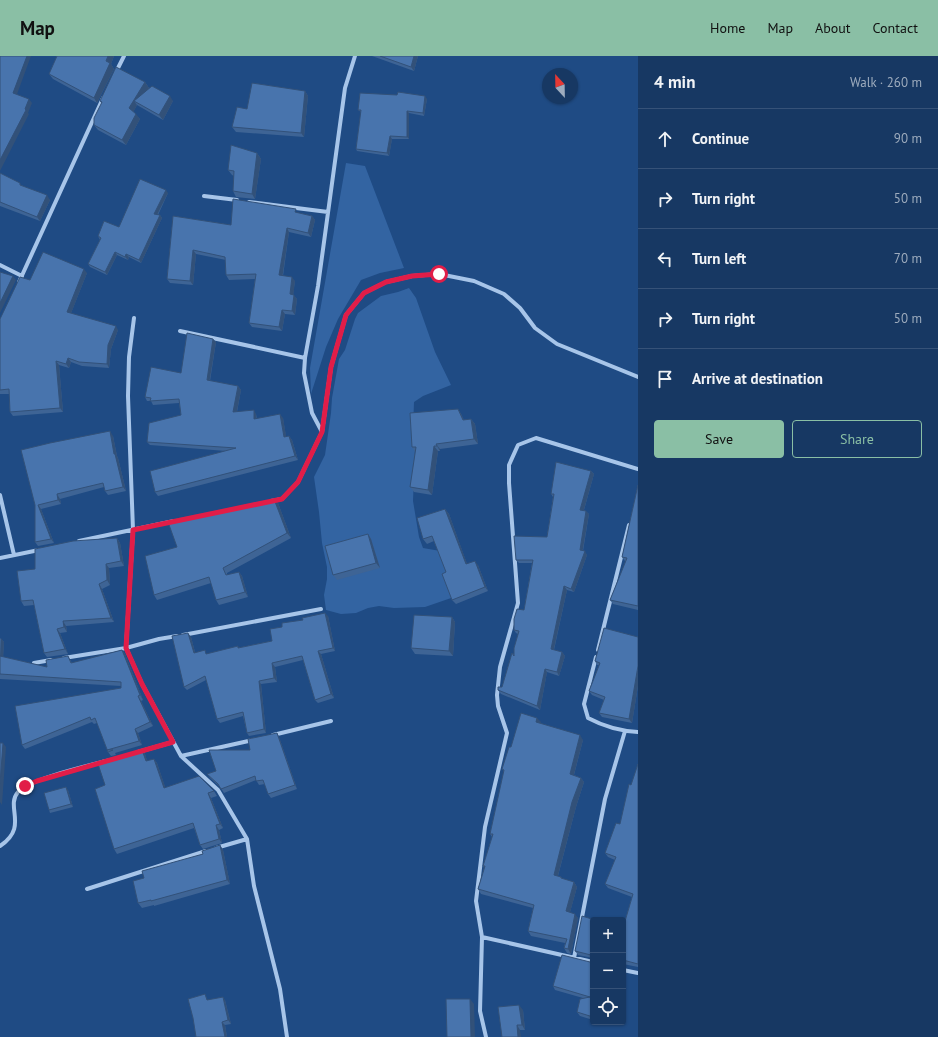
<!DOCTYPE html>
<html lang="en">
<head>
<meta charset="utf-8">
<style>
	:root { --surface:#173863; --page:#203f69; --text:#f1f3f6; --muted:#9eacbe; --line:#365278; --accent:#8abfa5 }
	body { margin:0; font-family:"PT Sans",sans-serif; background:var(--page); color:var(--text) }
	.controls { position:absolute; right:12px; bottom:12px; display:grid; overflow:hidden; border-radius:4px; box-shadow:0 1px 3px #0004 }
	.controls button { width:36px; height:36px; display:grid; place-items:center; padding:0; border:0; border-bottom:1px solid var(--line); background:var(--surface); color:var(--text); font:20px sans-serif }
	.compass { position:absolute; left:542px; top:12px; width:36px; height:36px; border-radius:50%; background:var(--surface); box-shadow:0 1px 3px #0004; rotate:338deg }
	.stop { position:absolute; width:12px; height:12px; margin:-9px; border:3px solid #e11d48; border-radius:50%; background:#fff }
	.stop.end { background:#e11d48; border-color:#fff; box-shadow:0 1px 4px #0008 }
	.list { margin:0; padding:0; list-style:none }
	h2 { display:flex; justify-content:space-between; align-items:center; height:52px; margin:0; padding:0 16px; font-size:17px }
	h2 small { font-size:13px; font-weight:400; color:var(--muted) }
	.list li { display:grid; grid-template-columns:26px 1fr auto; gap:12px; align-items:center; box-sizing:border-box; height:60px; padding:0 16px; border-top:1px solid var(--line) }
	.list b { display:block; font-size:15px; white-space:nowrap }
	.list em { font-size:13px; font-style:normal; color:var(--muted) }
	.actions { display:flex; gap:8px; padding:12px 16px }
	.actions a { flex:1; padding:9px 0; border:1px solid var(--accent); border-radius:4px; text-align:center; font-size:14px; color:var(--accent) }
	.actions .main { background:var(--accent); color:#111 }
	.icon { flex:none; width:22px; height:22px; fill:none; stroke:currentColor; stroke-width:2; stroke-linecap:round; stroke-linejoin:round }
	.map { position:relative; flex:none; width:638px; height:981px; overflow:hidden }
	header { display:flex; align-items:center; gap:24px; box-sizing:border-box; height:56px; padding:0 20px; background:var(--accent); color:#111 }
	header strong { font-size:19px }
	nav { display:flex; gap:22px; margin-inline-start:auto; font-size:14px }
	main { display:flex }
	aside { flex:1; background:var(--surface) }
	.map>svg:first-child { display:block }
</style>
</head>
<body>
<header>
<strong>Map</strong>
<nav><a>Home</a><a>Map</a><a>About</a><a>Contact</a></nav>
</header>
<main>
<div class="map">
<svg width="638" height="981" viewBox="0 0 638 981">
	<rect width="100%" height="100%" fill="#1f4b84"/>
	<path fill="#3364a2" d="M346,107L365,110L404,212L380,217L361,224L338,263L326,291L311,338L310,312Z
		M409,232L416,242L435,296L451,329L423,340L414,346L413,374L415,393L413,445L419,481L423,492L446,496L454,541L425,551L394,552L379,550L368,552L356,557L341,558L326,554L324,539L327,523V511L322,487L319,456L314,421L325,399L331,357L332,342L339,303L345,294L355,263L358,257L381,240L398,236Z"/>
	<g fill="none" stroke-linecap="round" stroke-linejoin="round">
		<path stroke="#a7c5e9" stroke-width="4" d="M116,16L124,0
			M204,140L237,144
			M249,146L328,156
			M0,209L22,220
			M19,226L103,42
			M134,262L129,301L128,340L133,474L126,592L142,628L181,700L218,734L247,783L254,830L280,933L287,981
			M180,275L305,302
			M322,376L312,357L304,317L305,302L318,230L345,32L355,0
			M0,439L14,499
			M271,445L282,443L298,426L322,376L331,311L346,259L364,237L386,226L412,220L439,218L474,225L504,238L520,252L535,272L557,288L638,321
			M79,485L174,465
			M0,502L39,494
			M183,579L321,553
			M598,594L629,469
			M596,601L584,648L588,662C603,670 620,675 638,676
			M64,602L126,592L159,583L177,580
			M34,607L51,604
			M273,679L331,665
			M138,696L173,686
			M181,700L253,684
			M0,790C29,771 5,751 18,736C29,723 91,709 110,704
			M216,792L247,783
			M87,833L206,795
			M482,881L593,906
			M574,902L605,743L625,675
			M623,914L638,917
			M486,981L480,955L482,881L476,845L485,771L507,677L498,650L497,639L500,611L518,547L509,427V409L518,389L536,382L638,413"/>
	</g>
	<path fill="#3e6495" d="M57,0H114L111,8L114,13L97,47L53,23L49,18Z
		M372,0H418L414,15Z
		M145,26L149,32L147,34L173,45L163,64L137,49L133,56L140,63L126,89L98,74L94,69L102,48L100,45Z
		M305,35L308,40L304,81L236,76L232,71L247,53Z
		M427,43L424,60L409,57V83H392L389,100L357,95L356,93L361,56L358,54Z
		M257,97L261,103L255,143L236,141L233,135L234,120L232,119L228,114Z
		M0,117L23,130L50,144L40,165L0,150Z
		M168,137L158,159H160L162,162L141,207L129,201L128,204L117,199L107,219L90,211L88,208L100,184L98,180L119,171Z
		M299,157L312,160L315,164L311,181L289,176L283,220L295,225L293,239L297,243L295,259L285,258L282,275L252,271L249,267L255,223L229,224L226,219V204L196,198L193,229L170,227L167,223L173,160L231,169Z
		M87,217L71,257L118,274L111,293L109,312L82,310L71,306L69,312L59,309L63,356L13,360L10,356L9,338H0V263L30,224Z
		M213,283L216,286L210,325L238,330L241,334L237,356L256,358L257,363L283,362L286,381L289,380L292,384L298,404L158,440L155,436L226,395L150,389L147,386L181,359L179,347L153,349L151,345H147L145,341L181,317Z
		M458,353L461,358L464,364L471,363L475,368L478,388L440,393V395H438L432,439L414,436L410,431L415,396L412,391Z
		M113,380L117,400L118,402L126,435L108,439L105,435L104,431L60,443L61,448L41,453L54,487L38,490L35,486V449Z
		M591,415L594,418L584,454L589,458L583,495L587,499L574,536L567,534L554,594L562,596L565,600L559,620L547,616L540,654L501,638L498,634L502,631L512,597L514,598L518,578L516,577L514,574L524,554L532,507H519L516,504L547,481L553,441L551,438Z
		M638,429V554L613,548L610,544L626,505H625L622,501Z
		M274,443L278,447L291,482L227,517V519L239,516L242,520L248,541L219,549L216,544L211,527L157,544L154,539L177,491Z
		M445,453L449,458L467,508L478,509L488,535L456,548L452,544L446,516L434,485L427,488L423,483Z
		M368,478L371,483L380,512L337,524L333,519Z
		M117,482L120,487L124,510L109,512L110,529L102,533L114,566L66,570L67,576L60,577L68,598L47,601L44,597L34,549L24,550L21,545L35,513Z
		M328,560L335,595L321,598L334,642L318,647L315,644L303,604L275,611L277,626L261,628L266,677L249,680L247,677L243,660L220,667L217,663L206,624L187,634L184,631L191,581L195,596L207,598L272,585L282,571Z
		M452,561L455,566L453,600L415,598L411,592Z
		M638,581V630L632,667L602,661L599,657L604,644L592,639L589,635L599,609H597L595,605Z
		M0,582L4,586L3,601L47,611L68,600L72,607L122,594L125,598L143,644L141,645L153,670L138,677L142,689L115,697L116,699L111,700L108,696L97,667L94,668L92,666L25,693L22,689L121,632V630L0,623Z
		M541,666L540,667L583,684L574,719L581,722L584,726L576,751L558,820L561,821L563,823L574,826L577,831L570,856L578,862L571,898L567,897L564,892L565,887L531,880L528,875L533,852L481,838L478,833L484,812L483,810L492,781L490,778L504,715L502,713L511,691Z
		M277,677L279,681L297,733L271,742L268,738L265,728L259,729L256,724L224,737L220,731L210,722L207,718L216,715Z
		M142,694L145,698L147,705L154,703L157,707L165,731L214,735L217,740L211,742L223,772L219,774L222,787L203,793L200,789L194,772L117,798L114,793Z
		M638,708V911L623,908V872L632,841L608,832L605,828L615,804L608,801L605,797L620,768Z
		M68,734L73,751L50,757L49,754Z
		M220,789L223,794L230,828L154,850V849L142,852L138,847L144,822L203,798Z
		M593,864V902L578,899L575,895Z
		M593,904V964L580,960L577,956L583,942L555,934L553,930Z
		M205,938L208,944H225L231,968L225,969L227,981Z
		M523,954L525,974H520L502,981Z
		M598,966H608V969Z"/>
	<path fill="#325179" d="M27,0H31L16,41L13,37Z
		M108,0H114L111,8L114,13L97,47L94,42Z
		M414,0H418L414,15L411,11Z
		M145,26L149,32L139,47L134,45L137,49L133,57L129,52Z
		M305,35L308,40L304,81L301,77Z
		M170,40L173,45L163,64L159,59Z
		M425,40L427,43L424,60L423,57Z
		M29,43L32,47L28,57L29,58L0,115V104Z
		M407,55L409,57V83L407,81Z
		M136,58L140,63L126,89L122,84Z
		M390,80L392,83L389,100L387,97Z
		M257,97L261,103L255,143L252,138Z
		M166,134L168,137L156,161L154,158Z
		M47,139L50,144L40,165L37,161Z
		M160,159L162,162L141,207L139,204Z
		M312,160L315,164L311,181L308,177Z
		M287,172L289,176L282,223L279,219Z
		M193,194L196,198L193,229L190,225Z
		M115,196L117,199L107,219L105,216Z
		M126,198L129,201L128,204L125,201Z
		M84,213L87,217L70,260L67,256Z
		M13,220L16,224L0,257V247Z
		M292,221L295,225L293,242L290,238Z
		M294,239L297,243L295,259L292,255Z
		M282,254L285,258L282,275L279,271Z
		M116,270L118,274L111,293L109,312L107,308L108,289Z
		M213,283L216,286L209,328L207,324Z
		M68,302L71,306L69,312L66,308Z
		M56,305L59,309L63,356L60,352Z
		M238,330L241,334L236,360L233,356Z
		M458,353L461,358L466,369L463,364Z
		M254,354L256,358L257,367L254,363Z
		M280,358L283,362L287,385L284,381Z
		M471,363L475,368L478,388L474,383Z
		M110,375L113,380L117,400L118,402L126,435L123,431L114,398Z
		M289,380L292,384L298,404L295,400Z
		M436,388L440,393V395L437,390Z
		M434,390L438,395L432,439L428,434Z
		M591,415L594,418L583,457L580,454Z
		M57,438L60,443L61,448L58,444Z
		M274,443L278,447L291,482L287,477Z
		M38,449L41,453L54,487L51,483Z
		M445,453L449,458L469,513L466,508Z
		M586,455L589,458L582,498L580,494Z
		M368,478L371,483L380,512L376,507Z
		M117,482L120,487L124,510L121,505Z
		M585,495L587,499L574,536L571,533Z
		M475,505L478,509L488,535L485,531Z
		M106,508L109,512L110,529L107,524Z
		M239,516L242,520L248,541L245,536Z
		M99,528L102,533L114,566L111,562Z
		M564,530L567,534L553,597L551,593Z
		M325,557L328,560L335,595L333,592Z
		M452,561L455,566L453,600L449,595Z
		M63,565L66,570L67,576L64,571Z
		M57,573L60,577L68,598L65,593Z
		M188,577L191,581L196,600L194,597Z
		M1,582L4,586L3,605L0,601Z
		M122,594L125,598L143,644L140,639Z
		M318,595L321,598L334,642L331,638Z
		M562,596L565,600L559,620L557,616Z
		M272,607L275,611L277,626L274,622Z
		M638,610V630L632,667L629,663Z
		M545,613L547,616L540,654L537,650Z
		M259,625L261,628L266,677L264,673Z
		M138,640L141,645L153,670L150,666Z
		M537,662L541,666L540,670L536,666Z
		M135,673L138,677L142,689L139,685Z
		M277,677L279,681L297,733L295,729Z
		M580,679L583,684L573,722L570,718Z
		M3,687L6,691L2,749L0,746V728Z
		M142,694L145,698L149,710L146,705Z
		M154,703L157,707L167,736L164,732Z
		M581,722L584,726L576,751L557,823L554,819L572,746Z
		M66,731L68,734L73,751L71,748Z
		M208,737L211,742L223,772L220,768Z
		M216,769L219,774L222,787L219,783Z
		M220,789L223,794L230,828L227,824Z
		M574,826L577,831L569,860L566,855Z
		M575,858L578,862L571,898L568,893Z
		M223,941L225,944L231,968L228,964Z
		M470,943L474,948L475,981H471Z
		M519,949L523,954L525,974L522,969Z
		M222,966L225,969L227,981H225Z
		M517,969L520,974L521,981H518Z"/>
	<path fill="#4874ad" stroke="#325179" d="M0,0H27L13,37L29,43L25,53L26,54L0,104Z
		M57,0H108L106,5L110,7L94,42L49,18Z
		M380,0H414L411,11Z
		M116,11L145,26L129,52L136,58L122,84L94,69V62L102,46L100,45Z
		M252,27L305,35L301,77L232,71L237,51L247,53Z
		M152,30L170,40L159,59L134,45Z
		M398,36L425,40L423,57L407,55V81L390,80L387,97L356,93L361,54H358L360,37L397,39Z
		M231,89L257,97L252,138L233,135L234,115L228,114Z
		M0,117L20,127V129L47,139L37,161L0,146Z
		M140,123L166,134L154,158L160,159L139,204L126,198L125,201L115,196L105,216L88,208L101,182L98,180L104,165L119,171Z
		M233,143L296,153L295,156L312,160L308,177L287,172L279,219L292,221L290,238L294,239L292,255L282,254L279,271L249,267L256,218L226,219L225,201L193,194L190,225L167,223L173,160L231,169Z
		M43,196L84,213L67,256L116,270L108,289L107,308L79,306L68,302L66,308L56,305L60,352L10,356L9,333L0,334V263L20,221L30,224Z
		M0,216L13,220L0,247Z
		M187,277L213,283L207,324L238,330L233,356L254,354V363L280,358L284,381L289,380L295,400L155,436L150,415L236,392L147,386L149,367L181,359L179,343L150,345L151,342L145,341L151,311L181,317Z
		M458,353L463,364L471,363L474,383L436,388L437,390H434L428,434L410,431L416,391H412L410,357Z
		M110,375L114,398H115L123,431L105,435L103,427L57,438L58,444L38,449L51,483L35,486V449L21,394L50,387Z
		M556,406L591,415L580,454L586,455L580,494L585,495L571,533L564,530L551,593L562,596L557,616L545,613L537,650L498,634V631H502L512,597L514,600V592L519,575L514,574V563L517,553L524,554L533,504H516L514,480L547,481L554,438H551Z
		M638,429V550L610,544L627,502L622,501Z
		M274,443L287,477L223,512L226,519L239,516L245,536L216,544L209,521L154,539L145,500L177,491L168,466L176,463Z
		M445,453L466,508L475,505L485,531L452,544L442,518L446,516L432,480L423,483L417,462Z
		M368,478L376,507L333,519L325,490Z
		M117,482L121,505L106,508L107,524L99,528L111,562L63,565L64,571L57,573L65,593L44,597L33,544L21,545L17,515L35,513V493L73,485Z
		M325,557L333,592L318,595L331,638L315,644L302,600L272,607L274,622L259,625L264,673L247,677L243,656L217,663L205,620L184,631L172,580L188,577L194,597L205,594L206,598L238,590V592L272,585L270,573L282,571V567L303,564L302,562Z
		M414,559L452,561L449,595L411,592Z
		M604,572L638,581V610L629,663L599,657L605,641L589,635L600,607L595,605Z
		M122,594L140,639L138,640L150,666L135,673L139,685L107,694H113L108,696L95,662L91,664L90,661L22,689L15,650L121,632V626L0,618V600L47,611L46,604L68,600L71,607Z
		M521,657L537,662L536,666L580,679L570,718L581,722L572,746L554,819L561,821V822L574,826L566,855L575,858L568,893L564,892L567,883L528,875L534,849L478,833L485,810H483L493,778H490L504,714L502,713L509,691H511Z
		M277,677L295,729L268,738L263,724L256,725L255,720L221,733L218,728L207,718L216,715L209,694H250L248,683Z
		M0,687H3L0,728Z
		M142,694L146,705L154,703L164,732L199,720L214,735L208,737L220,768L216,769L219,783L200,789L193,767L114,793L95,733L105,729L98,708L110,704V702Z
		M638,708V908L623,904V872L633,838L605,828L616,801L605,797L616,767L620,768L629,728L631,729Z
		M66,731L71,748L49,754L44,737Z
		M220,789L227,824L151,845V844L138,847L133,825L144,822L142,815L203,798L202,795Z
		M582,860L595,864H593V900L591,899L575,895Z
		M562,899L590,906L593,904V961L577,956L580,943L590,941L553,930Z
		M205,938L207,944L223,941L228,964L222,966L225,981H196L193,962L188,943Z
		M446,943H470L471,981H447Z
		M519,949L522,969H517L518,981H502L498,951Z"/>
	<g fill="none" stroke-linecap="round" stroke-linejoin="round">
		<path stroke="#e11d48" stroke-width="5" d="M25,730L37,725L173,686L142,628L126,592L133,474L282,443L298,426L322,376L331,311L346,259L364,237L386,226L412,220L439,218"/>
	</g>
</svg>
<div class="controls">
<button>+</button>
<button>−</button>
<button><svg class="icon" aria-label="locate" viewBox="0 0 24 24"><circle cx="12" cy="12" r="6"/><path d="M12 2v4M12 18v4M2 12h4M18 12h4"/></svg></button>
</div>
<svg class="compass" viewBox="-18 -18 36 36"><path d="M0-13l5 13h-10z" fill="#e53935"/><path d="M0 13l5-13h-10z" fill="#9eacbe"/></svg>
<div class="stop" style="left:439px;top:218px"></div>
<div class="stop end" style="left:25px;top:730px"></div>
</div>
<aside>
<h2>4 min<small>Walk · 260 m</small></h2>
<ul class="list">
<li><svg class="icon" aria-label="ahead" viewBox="0 0 24 24"><path d="M12 20V5M6 11l6-6 6 6"/></svg><div><b>Continue</b></div><em>90 m</em></li>
<li><svg class="icon" aria-label="right" viewBox="0 0 24 24"><path d="M7 20v-9h11M14 6l5 5-5 5"/></svg><div><b>Turn right</b></div><em>50 m</em></li>
<li><svg class="icon" aria-label="left" viewBox="0 0 24 24"><path d="M17 20v-9H6M10 6l-5 5 5 5"/></svg><div><b>Turn left</b></div><em>70 m</em></li>
<li><svg class="icon" aria-label="right" viewBox="0 0 24 24"><path d="M7 20v-9h11M14 6l5 5-5 5"/></svg><div><b>Turn right</b></div><em>50 m</em></li>
<li><svg class="icon" aria-label="arrive" viewBox="0 0 24 24"><path d="M6 21V4h12l-3 4 3 4H6"/></svg><div><b>Arrive at destination</b></div></li>
</ul>
<div class="actions"><a class="main">Save</a><a>Share</a></div>
</aside>
</main>
</body>
</html>
